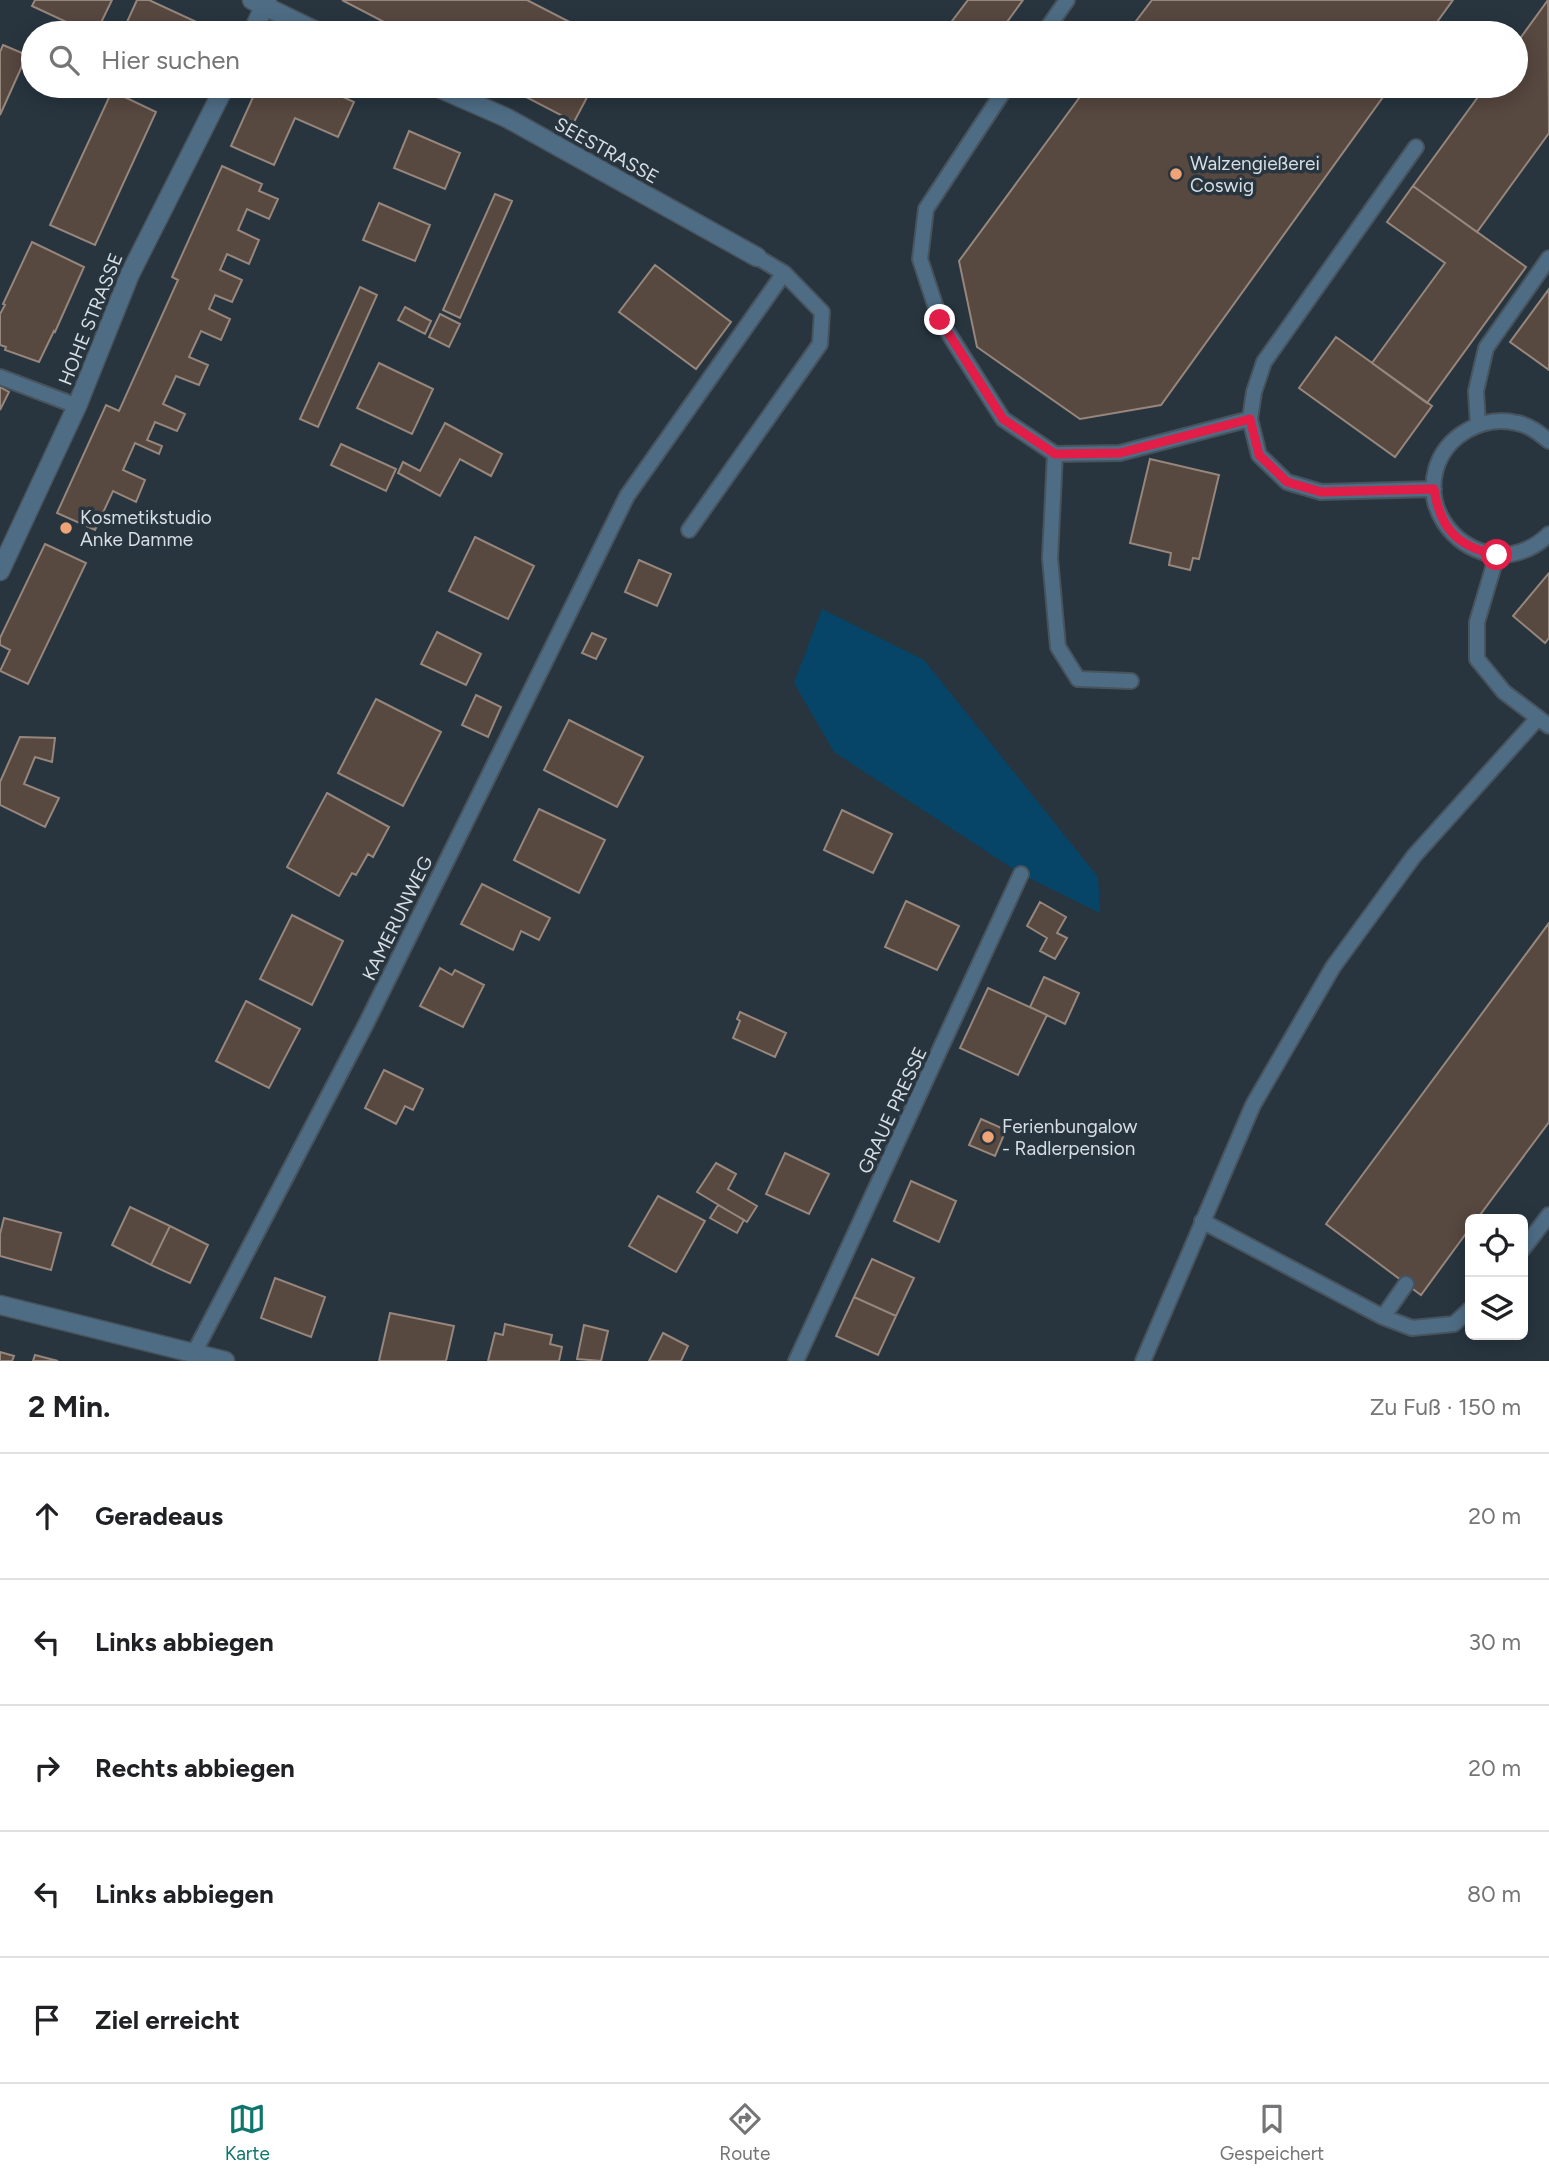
<!DOCTYPE html>
<html lang="de">
<head>
<meta charset="utf-8">
<style>
	:root { --surface:#fff; --page:#f6f6f6; --text:#202124; --muted:#757577; --line:#e0e0e0; --accent:#0f766e }
	body { margin:0; font-family:Figtree,sans-serif; background:var(--page); color:var(--text) }
	.controls { position:absolute; right:21px; bottom:21px; display:grid; overflow:hidden; border-radius:10px; box-shadow:0 4px 18px #0003 }
	.controls button { width:63px; height:63px; display:grid; place-items:center; padding:0; border:0; border-bottom:2px solid var(--line); background:var(--surface); color:var(--text); font:35px sans-serif }
	.stop { position:absolute; width:21px; height:21px; margin:-16px; border:5px solid #e11d48; border-radius:50%; background:#fff }
	.stop.end { background:#e11d48; border-color:#fff; box-shadow:0 2px 7px #0008 }
	.list { margin:0; padding:0; list-style:none }
	h2 { display:flex; justify-content:space-between; align-items:center; height:91px; margin:0; padding:0 28px; font-size:30px }
	h2 small { font-size:23px; font-weight:400; color:var(--muted) }
	.list li { display:grid; grid-template-columns:46px 1fr auto; gap:21px; align-items:center; box-sizing:border-box; height:126px; padding:0 28px; border-top:2px solid var(--line) }
	.list b { display:block; font-size:26px; white-space:nowrap }
	.list em { font-size:23px; font-style:normal; color:var(--muted) }
	.icon { flex:none; width:38px; height:38px; fill:none; stroke:currentColor; stroke-width:2; stroke-linecap:round; stroke-linejoin:round }
	.map { position:relative; flex:none; width:1549px; height:1361px; overflow:hidden }
	.search { position:absolute; background:var(--surface); box-shadow:0 4px 18px #0003; left:21px; right:21px; top:21px; height:77px; display:flex; align-items:center; gap:18px; box-sizing:border-box; padding:0 24px; border-radius:38px; color:var(--muted); font-size:26px }
	.sheet { height:721px; background:var(--surface) }
	nav { display:flex; justify-content:space-around; align-items:center; box-sizing:border-box; height:98px; border-top:2px solid var(--line); background:var(--surface); font-size:19px; color:var(--muted) }
	nav a { display:grid; justify-items:center; gap:4px }
	nav .on { color:var(--accent) }
	.map>svg:first-child { display:block }
</style>
</head>
<body>
<div class="map">
<svg width="1549" height="1361" viewBox="0 0 1549 1361">
	<rect width="100%" height="100%" fill="#28353f"/>
	<path fill="#064568" d="M822,609L924,660L1098,877L1100,913L1021,874L834,752L794,683Z"/>
	<path fill="#574840" stroke="#96867c" stroke-width="2" d="M35,0H112L96,33H90L32,6Z
		M137,0H149L203,25L199,33H122Z
		M342,0H527L591,33H405Z
		M968,0H1023L999,33H943Z
		M1152,0H1453L1429,33H1127Z
		M1548,0L1549,133L1477,232L1413,186L1486,86H1516V44Z
		M3,45L27,55L0,115V52Z
		M258,86H319L354,102L338,137L295,118L274,165L231,146Z
		M505,86H593L574,122Z
		M1088,86H1391L1161,405L1080,419L977,347L959,261Z
		M112,91L156,112L95,245L50,225Z
		M409,131L460,153L445,189L394,168Z
		M222,166L262,184L259,191L278,199L269,219L247,209L238,230L259,240L249,264L227,254L220,270L242,280L232,302L215,295L209,309L230,319L221,340L201,331L189,357L208,365L199,385L176,376L163,404L185,414L177,431L155,422L147,440L162,446L159,454L135,443L123,470L145,480L136,502L113,491L95,530L57,513L106,405L119,411L178,280L172,277Z
		M1413,186L1526,267L1427,403L1372,363L1445,263L1387,222Z
		M495,194L512,201L460,318L443,310Z
		M379,203L430,225L415,261L363,240Z
		M32,242L84,267L55,332L54,331L39,362L5,350L6,347L0,345V314L5,305L3,304Z
		M655,265L731,322L696,369L619,312Z
		M360,287L377,295L318,427L300,419Z
		M1549,289V370L1510,342Z
		M405,307L431,321L425,334L398,320Z
		M440,314L460,324L449,347L429,337Z
		M1336,337L1432,406L1395,457L1299,388Z
		M379,363L433,389L412,434L357,408Z
		M0,387L9,392L0,410Z
		M445,423L502,454L491,476L460,459L440,496L398,473L403,462L420,471Z
		M341,444L396,469L386,491L331,465Z
		M1150,459L1219,475L1199,559L1193,558L1190,570L1169,565L1171,553L1130,543Z
		M475,537L534,566L508,619L449,591Z
		M45,544L86,563L28,684L0,671L10,650L0,645V638Z
		M639,560L671,574L657,606L625,592Z
		M1549,573V638L1545,643L1513,616Z
		M437,632L481,654L466,685L421,664Z
		M592,633L606,639L596,659L582,653Z
		M476,695L501,707L488,737L462,725Z
		M376,699L441,732L403,806L338,773Z
		M569,720L643,757L617,807L544,770Z
		M20,737L55,738L52,762L35,757L24,784L59,798L45,827L0,805V782Z
		M327,793L389,827L373,857L368,854L356,875L352,873L339,896L287,867Z
		M539,809L605,840L579,893L514,860Z
		M842,810L892,834L873,873L824,850Z
		M482,884L550,918L539,940L521,931L513,950L461,924Z
		M906,901L959,926L937,970L885,947Z
		M1040,902L1066,917L1057,933L1067,938L1055,959L1040,951L1047,938L1027,926Z
		M292,915L343,941L312,1005L260,979Z
		M1549,923V1122L1477,1219H1470V1228L1421,1295L1326,1224Z
		M440,968L452,975L455,970L484,985L463,1027L420,1006Z
		M1044,977L1079,993L1065,1024L1030,1007Z
		M988,988L1047,1015L1018,1075L960,1048Z
		M246,1001L300,1029L269,1088L216,1061Z
		M740,1012L786,1033L775,1057L733,1038L740,1021L737,1019Z
		M384,1070L423,1089L413,1110L405,1106L396,1124L365,1108Z
		M981,1119L1006,1130L995,1156L969,1145Z
		M785,1153L829,1174L809,1214L766,1194Z
		M716,1163L736,1174L728,1189L757,1206L747,1222L697,1192Z
		M911,1181L956,1201L939,1242L894,1221Z
		M658,1196L705,1221L676,1272L629,1246Z
		M718,1205L744,1220L737,1233L710,1218Z
		M130,1207L170,1226L151,1265L112,1245Z
		M4,1218L61,1233L51,1270L0,1256V1234Z
		M170,1226L208,1245L190,1283L151,1265Z
		M872,1259L914,1278L896,1316L854,1297Z
		M275,1278L325,1297L311,1337L261,1318Z
		M854,1297L896,1316L878,1355L836,1336Z
		M390,1313L454,1326L446,1361H379Z
		M505,1324L552,1335L550,1344L562,1347L559,1361H488L495,1333L503,1335Z
		M584,1325L608,1331L601,1361L577,1359Z
		M663,1333L688,1346L681,1361H649Z
		M0,1352L14,1356L12,1361H0Z
		M35,1355L58,1361H33Z"/>
	<g fill="none" stroke-linecap="round" stroke-linejoin="round">
		<g stroke="#47535d" stroke-width="18">
			<path id="lane" d="M1044,33L1067,0
				M1007,86L926,209L920,259L940,320L1003,419L1055,454L1120,453L1250,419
				M1416,147L1264,362L1254,392L1250,419L1259,455L1287,482L1321,492L1434,489
				M0,377L77,406
				M1478,425L1476,391L1486,348L1549,258
				M1549,441C1539,433 1529,425 1517,423C1483,415 1446,435 1436,469C1425,509 1452,545 1490,554C1512,558 1534,549 1549,534
				M1055,454L1050,558L1058,647L1078,679L1131,681
				M689,530L820,344L822,312L784,273L757,257
				M1497,555L1477,622V659L1504,692L1549,726
				M1202,1221L1383,1317L1406,1284
				M1523,1249L1549,1215
				M1383,1317L1412,1328L1454,1324L1470,1309
				M194,1353L366,1024L627,496L784,273
				M796,1361L1021,874
				M1143,1361L1253,1105L1333,967L1414,856L1538,718"/>
		</g>
		<g stroke="#47535d" stroke-width="21">
			<path id="street" d="M252,0L320,33
				M252,33L267,0
				M434,86L507,118L757,257
				M0,571L77,406L130,274L225,86
				M0,1305L225,1361"/>
		</g>
		<use href="#lane" stroke="#4e6d85" stroke-width="14"/>
		<use href="#street" stroke="#4e6d85" stroke-width="18"/>
	</g>
	<g fill="none" stroke-linecap="round" stroke-linejoin="round">
		<path stroke="#e11d48" stroke-width="9" d="M940,320L1003,419L1055,454L1120,453L1250,419L1259,455L1287,482L1321,492L1434,489C1440,529 1458,547 1497,555"/>
	</g>
	<g fill="#efa377" stroke="#28353f" stroke-width="2.5">
		<circle cx="1176" cy="174" r="7"/>
		<circle cx="66" cy="528" r="7"/>
		<circle cx="988" cy="1137" r="7"/>
	</g>
	<g text-anchor="middle" stroke-width="7" stroke-linejoin="round" paint-order="stroke">
		<g font-size="19" fill="#d6dee4" stroke="#28353f">
			<text transform="translate(607 150) rotate(29)" y="7">SEESTRASSE</text>
			<text transform="translate(90 319) rotate(-68)" y="7">HOHE STRASSE</text>
			<text transform="translate(397 918) rotate(-64)" y="7">KAMERUNWEG</text>
			<text transform="translate(892 1110) rotate(-65)" y="7">GRAUE PRESSE</text>
		</g>
		<g font-size="19" fill="#d6dee4" stroke="#28353f" text-anchor="start">
			<text x="1190" y="170">Walzengießerei<tspan x="1190" dy="22">Coswig</tspan></text>
			<text x="80" y="524">Kosmetikstudio<tspan x="80" dy="22">Anke Damme</tspan></text>
			<text x="1002" y="1133">Ferienbungalow<tspan x="1002" dy="22">- Radlerpension</tspan></text>
		</g>
	</g>
</svg>
<div class="controls">
<button><svg class="icon" aria-label="locate" viewBox="0 0 24 24"><circle cx="12" cy="12" r="6"/><path d="M12 2v4M12 18v4M2 12h4M18 12h4"/></svg></button>
<button><svg class="icon" aria-label="layers" viewBox="0 0 24 24"><path d="M12 4l9 5-9 5-9-5zM3 14l9 5 9-5"/></svg></button>
</div>
<div class="stop" style="left:1497px;top:555px"></div>
<div class="stop end" style="left:940px;top:320px"></div>
<div class="search"><svg class="icon" aria-label="search" viewBox="0 0 24 24"><circle cx="10" cy="10" r="6"/><path d="M15 15l6 6"/></svg>Hier suchen</div>
</div>
<section class="sheet">
<h2>2 Min.<small>Zu Fuß · 150 m</small></h2>
<ul class="list">
<li><svg class="icon" aria-label="ahead" viewBox="0 0 24 24"><path d="M12 20V5M6 11l6-6 6 6"/></svg><div><b>Geradeaus</b></div><em>20 m</em></li>
<li><svg class="icon" aria-label="left" viewBox="0 0 24 24"><path d="M17 20v-9H6M10 6l-5 5 5 5"/></svg><div><b>Links abbiegen</b></div><em>30 m</em></li>
<li><svg class="icon" aria-label="right" viewBox="0 0 24 24"><path d="M7 20v-9h11M14 6l5 5-5 5"/></svg><div><b>Rechts abbiegen</b></div><em>20 m</em></li>
<li><svg class="icon" aria-label="left" viewBox="0 0 24 24"><path d="M17 20v-9H6M10 6l-5 5 5 5"/></svg><div><b>Links abbiegen</b></div><em>80 m</em></li>
<li><svg class="icon" aria-label="arrive" viewBox="0 0 24 24"><path d="M6 21V4h12l-3 4 3 4H6"/></svg><div><b>Ziel erreicht</b></div></li>
</ul>
</section>
<nav>
<a class="on"><svg class="icon" aria-label="map" viewBox="0 0 24 24"><path d="M3 6l6-2 6 2 6-2v14l-6 2-6-2-6 2zM9 4v14M15 6v14"/></svg>Karte</a>
<a><svg class="icon" aria-label="directions" viewBox="0 0 24 24"><path d="M12 3l9 9-9 9-9-9zM9 14v-3h6M13 9l2 2-2 2"/></svg>Route</a>
<a><svg class="icon" aria-label="saved" viewBox="0 0 24 24"><path d="M7 4h10v16l-5-4-5 4z"/></svg>Gespeichert</a>
</nav>
</body>
</html>
